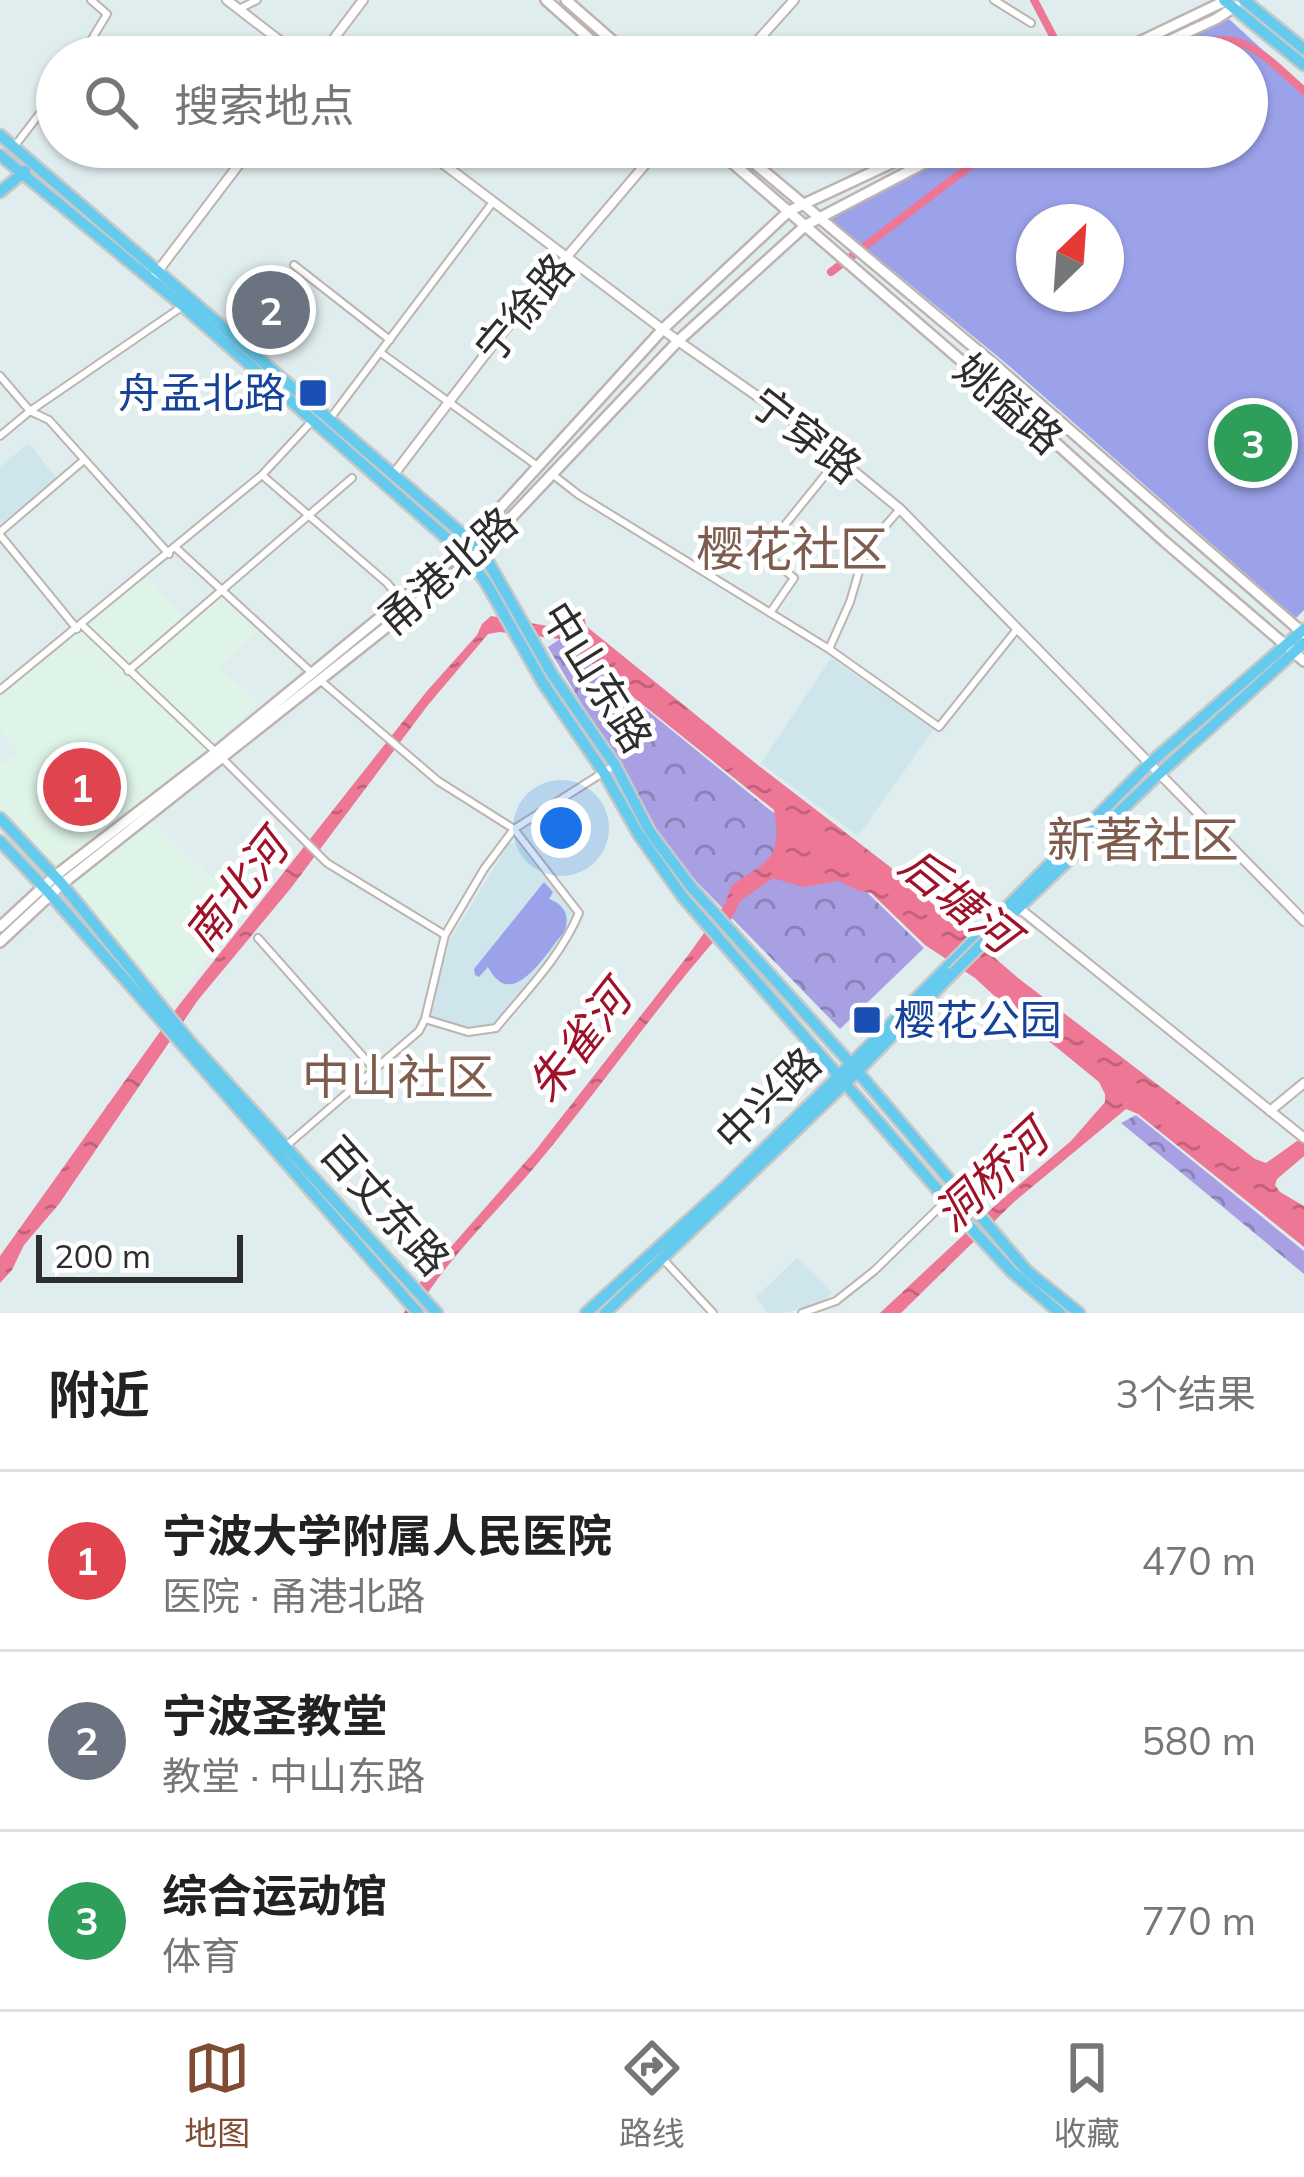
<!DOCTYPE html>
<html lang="zh">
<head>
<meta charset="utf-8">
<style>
	:root { --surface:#fff; --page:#f6f6f6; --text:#222; --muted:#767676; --line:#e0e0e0; --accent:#814a32 }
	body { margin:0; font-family:Mulish,"Noto Sans SC",sans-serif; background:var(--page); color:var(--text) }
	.compass { position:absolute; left:1016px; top:204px; width:108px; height:108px; border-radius:50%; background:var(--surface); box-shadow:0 3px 9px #0004; rotate:25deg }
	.scale { position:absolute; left:36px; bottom:30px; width:207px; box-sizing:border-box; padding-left:12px; border:6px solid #2d2d2d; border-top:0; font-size:33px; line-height:42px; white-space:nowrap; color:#2d2d2d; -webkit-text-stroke:9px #fff; paint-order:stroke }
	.you { position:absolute; left:561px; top:828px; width:42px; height:42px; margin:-30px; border:9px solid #fff; border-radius:50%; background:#1a73e8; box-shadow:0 0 0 18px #1a73e833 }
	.badge { display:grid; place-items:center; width:78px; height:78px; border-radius:50%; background:var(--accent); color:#fff; font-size:39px; font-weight:700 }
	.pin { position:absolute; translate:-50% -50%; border:6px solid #fff; box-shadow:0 3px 12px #0006 }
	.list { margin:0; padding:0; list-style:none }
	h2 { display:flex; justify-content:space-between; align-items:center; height:156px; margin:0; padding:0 48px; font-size:51px }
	h2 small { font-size:39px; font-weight:400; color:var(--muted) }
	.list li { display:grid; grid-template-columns:78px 1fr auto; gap:36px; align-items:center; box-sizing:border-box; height:180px; padding:0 48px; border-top:3px solid var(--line) }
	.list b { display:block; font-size:45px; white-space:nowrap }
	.list p { margin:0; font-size:39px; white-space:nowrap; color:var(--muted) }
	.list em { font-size:39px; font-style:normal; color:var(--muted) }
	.icon { flex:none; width:66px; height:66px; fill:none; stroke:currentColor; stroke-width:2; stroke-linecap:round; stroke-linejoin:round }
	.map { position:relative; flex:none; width:1304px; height:1313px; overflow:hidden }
	.search { position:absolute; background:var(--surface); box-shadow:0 3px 9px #0004; left:36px; right:36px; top:36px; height:132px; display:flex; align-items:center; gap:30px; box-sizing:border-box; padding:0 42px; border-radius:66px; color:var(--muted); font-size:45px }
	.sheet { height:696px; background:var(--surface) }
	nav { display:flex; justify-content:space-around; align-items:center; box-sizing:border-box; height:168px; border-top:3px solid var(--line); background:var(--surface); font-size:33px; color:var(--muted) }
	nav a { display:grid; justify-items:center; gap:6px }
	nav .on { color:var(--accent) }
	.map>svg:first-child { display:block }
</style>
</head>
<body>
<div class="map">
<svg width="1304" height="1313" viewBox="0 0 1304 1313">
	<defs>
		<pattern id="park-crowns" width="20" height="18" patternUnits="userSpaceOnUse" patternTransform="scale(3)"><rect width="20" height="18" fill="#a99fe3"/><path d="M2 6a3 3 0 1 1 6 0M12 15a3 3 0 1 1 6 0" fill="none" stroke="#8a82b8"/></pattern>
		<pattern id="water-ripples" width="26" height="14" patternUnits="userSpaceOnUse" patternTransform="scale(3)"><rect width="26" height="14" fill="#ed7794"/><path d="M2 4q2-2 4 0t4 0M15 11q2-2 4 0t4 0" fill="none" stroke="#c06279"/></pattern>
	</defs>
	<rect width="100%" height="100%" fill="#e0edee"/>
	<path fill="#cee6eb" d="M29,443L57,479L0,524V467Z
		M831,658L934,729L858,836L761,763Z
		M513,843L519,845L571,910L574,917L537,979L496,1026L467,1029L428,1017L450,940L508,845Z
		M797,1258L832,1293L823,1301L786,1313H767L756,1297Z"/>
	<path fill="#dff4e8" d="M146,575L188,622L218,594L258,631L218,667L259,703L139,809L247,911L173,1002L0,808V765L19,751L0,729V694Z"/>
	<path fill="url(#park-crowns)" d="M560,639L766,807L822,848L924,948L840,1029L696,881L659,835L548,647Z
		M1136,1115L1304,1251V1274L1121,1123Z"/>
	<path fill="#9ba2ea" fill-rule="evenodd" d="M1229,19L1304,88V610L1296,618L1008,365L828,217L969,147H1247V57H1152ZM1034,222H1106V294H1034Z
		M544,882L553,892L549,899C564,904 571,917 564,932C546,953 512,1014 488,967L479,977L475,975L474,969Z"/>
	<path fill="url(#water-ripples)" d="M573,611H580L584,616L586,626L759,766L889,866L1018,978L1255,1159L1266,1163L1304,1136V1156L1277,1179L1275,1185L1280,1192L1304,1206V1247L1138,1114L1126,1109L1014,1202L901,1313H880L1001,1200L1071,1141L1105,1102V1094L1099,1082L1001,1002L975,978L925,945L871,893L859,891L839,881L803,887L773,878L740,901L729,924C661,1000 603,1085 538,1163C496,1213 448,1257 415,1313H404L421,1281L535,1151L689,954L725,904L732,885C767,861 783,860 774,810L561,639L499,632L488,634L428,705L291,888L198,1000L59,1204L24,1245L12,1270L0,1283V1256L179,1005L427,691L477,635L482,624L491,616L553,627Z"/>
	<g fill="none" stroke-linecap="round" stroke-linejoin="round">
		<path stroke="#ed7794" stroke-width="8" d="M1034,0L1064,57
			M1169,57C1236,22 1253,45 1304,91
			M831,272L995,147"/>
		<g stroke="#bdb4b1" stroke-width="10">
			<path id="minor" d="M994,0L1031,23
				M239,9L257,0
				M81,57L107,14L91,0
				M14,147L57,91
				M294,265L390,340
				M381,353L536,465
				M0,376L30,411L49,420L169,554
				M329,420L493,202
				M0,436L30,411L183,306
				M552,474L579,495L829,649L850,602L862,561L874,539L900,509
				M262,475L387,583L401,600
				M0,532L84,460
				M0,535L77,629
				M176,548L311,672
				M770,613L794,578L763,552L839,458
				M82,625L223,759L327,863L445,935
				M829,649L939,727L1017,629
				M128,671L352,478
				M321,681L438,781L514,829L579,913C560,958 526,991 496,1028L468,1032L425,1019
				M0,690L262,475L313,420
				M258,938L375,1070
				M286,1146L419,1031L425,1019L445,935L484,869L514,829L615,765
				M662,1258L713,1313
				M802,1313L836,1301L874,1271L947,1200"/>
		</g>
		<g stroke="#bdb4b1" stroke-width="12">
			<path id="tertiary" d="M227,0L301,57
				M320,57L363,0
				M743,57L794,0
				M421,147L678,341L793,421L900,509L1304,921
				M155,275L252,147
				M394,474L497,339L660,147
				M1019,908L1304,1138
				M1270,1111L1304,1083"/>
		</g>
		<g stroke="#bdb4b1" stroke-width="14">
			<path id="secondary" d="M546,0L610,57
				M566,0L631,57
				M1108,57L1227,0
				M1134,57L1216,19L1236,6
				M714,147L1046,434L1164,541L1304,661
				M735,147L995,365L1304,634
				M0,927L55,876L216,752L461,551L663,329L789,211L926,147
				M0,942L62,884L470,561L678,341L806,225L955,147"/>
		</g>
		<g stroke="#c8c8c8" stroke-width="15">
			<path id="primary" d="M1224,0L1304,65
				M1244,0L1304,49
				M0,135L482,551L552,674L615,765L650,832L692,888L851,1064L1027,1271L1079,1313
				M0,155L183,306L461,551L485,581L543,683L604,773L639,835L682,896L970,1227L1011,1271L1060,1313
				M0,192L25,171
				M0,818L62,884L191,1043L437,1313
				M0,841L50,894L418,1313
				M1007,919L1159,774L1304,643
				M586,1313L724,1188L851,1064L1149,764L1304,629
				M605,1313L857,1072L953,973"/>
		</g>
		<use href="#minor" stroke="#fff" stroke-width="6"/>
		<use href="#tertiary" stroke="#fff" stroke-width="8"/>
		<use href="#secondary" stroke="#fff" stroke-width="9"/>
		<use href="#primary" stroke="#65cbee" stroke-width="10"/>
		<g stroke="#c8c8c8" stroke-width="15" stroke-linecap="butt">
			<path id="primary-bridge" d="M953,973L992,934"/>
		</g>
		<use href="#primary-bridge" stroke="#65cbee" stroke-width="10"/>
	</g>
	<g fill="#1a4fb4" stroke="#fff" stroke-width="4.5">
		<rect x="298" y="378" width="30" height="30" rx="6"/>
		<rect x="852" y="1005" width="30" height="30" rx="6"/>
	</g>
	<g text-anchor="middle" stroke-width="10" stroke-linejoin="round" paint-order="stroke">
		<g font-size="42" fill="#2d2d2d" stroke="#fff">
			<text transform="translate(524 308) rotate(-50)" y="15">宁徐路</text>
			<text transform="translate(1009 404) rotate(41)" y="15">姚隘路</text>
			<text transform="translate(806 435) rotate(38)" y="15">宁穿路</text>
			<text transform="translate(447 571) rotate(-41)" y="15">甬港北路</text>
			<text transform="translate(597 677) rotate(58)" y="15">中山东路</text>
			<text transform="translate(768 1099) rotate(-44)" y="15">中兴路</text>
			<text transform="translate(385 1206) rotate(48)" y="15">百丈东路</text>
		</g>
		<g font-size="42" fill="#164399" stroke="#fff" text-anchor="end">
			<text x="286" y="408">舟孟北路</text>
			<text x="894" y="1035" text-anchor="start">樱花公园</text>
		</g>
		<g font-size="45" font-style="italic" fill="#9e1128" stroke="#fff">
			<text transform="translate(236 891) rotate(-52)" y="16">南北河</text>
			<text transform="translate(959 900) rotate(39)" y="16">后塘河</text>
			<text transform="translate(579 1042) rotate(-52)" y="16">朱雀河</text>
			<text transform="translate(991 1176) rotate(-43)" y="16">洞桥河</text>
		</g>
		<g font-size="48" fill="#7e5d4e" stroke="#fff">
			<text x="792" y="566">樱花社区</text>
			<text x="1143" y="857">新著社区</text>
			<text x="398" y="1094">中山社区</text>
		</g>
	</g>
</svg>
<svg class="compass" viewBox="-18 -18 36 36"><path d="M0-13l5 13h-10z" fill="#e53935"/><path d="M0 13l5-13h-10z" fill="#767676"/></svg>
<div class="scale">200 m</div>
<div class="you"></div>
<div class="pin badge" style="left:82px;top:787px;background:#e0444e">1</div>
<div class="pin badge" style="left:271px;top:310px;background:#6b7280">2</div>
<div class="pin badge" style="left:1253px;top:443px;background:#2e9e5b">3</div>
<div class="search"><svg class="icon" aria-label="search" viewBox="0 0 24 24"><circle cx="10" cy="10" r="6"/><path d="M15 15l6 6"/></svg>搜索地点</div>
</div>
<section class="sheet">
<h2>附近<small>3个结果</small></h2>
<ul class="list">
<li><span class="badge" style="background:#e0444e">1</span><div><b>宁波大学附属人民医院</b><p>医院 · 甬港北路</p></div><em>470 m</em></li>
<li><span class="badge" style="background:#6b7280">2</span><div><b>宁波圣教堂</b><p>教堂 · 中山东路</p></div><em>580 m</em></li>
<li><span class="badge" style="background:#2e9e5b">3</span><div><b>综合运动馆</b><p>体育</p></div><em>770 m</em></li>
</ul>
</section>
<nav>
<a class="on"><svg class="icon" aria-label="map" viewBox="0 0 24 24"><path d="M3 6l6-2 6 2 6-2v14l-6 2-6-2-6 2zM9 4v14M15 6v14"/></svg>地图</a>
<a><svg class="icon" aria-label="directions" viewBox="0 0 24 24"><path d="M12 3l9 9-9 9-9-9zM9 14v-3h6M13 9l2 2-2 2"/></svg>路线</a>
<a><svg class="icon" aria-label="saved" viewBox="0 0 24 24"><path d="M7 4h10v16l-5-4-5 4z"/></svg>收藏</a>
</nav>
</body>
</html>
